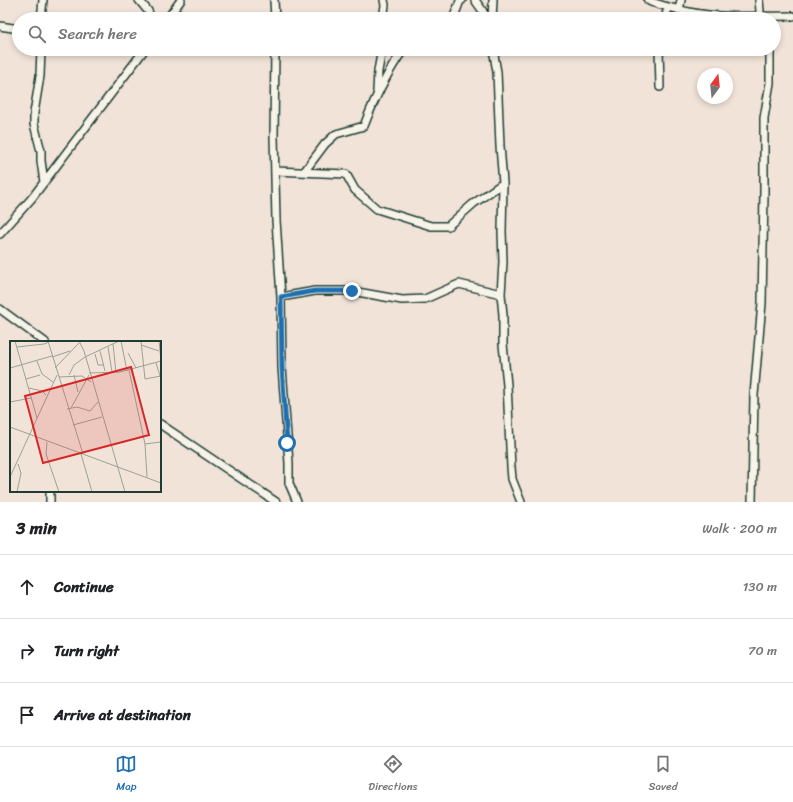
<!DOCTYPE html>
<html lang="en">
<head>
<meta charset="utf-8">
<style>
	:root { --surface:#fff; --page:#f6f6f6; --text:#202124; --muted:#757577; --line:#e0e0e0; --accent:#1f6fb2 }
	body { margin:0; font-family:Sriracha,sans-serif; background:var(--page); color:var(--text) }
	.compass { position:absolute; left:697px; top:68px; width:36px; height:36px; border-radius:50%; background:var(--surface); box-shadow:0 2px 6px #0003; rotate:15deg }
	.stop { position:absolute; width:12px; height:12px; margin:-9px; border:3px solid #1f6fb2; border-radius:50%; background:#fff }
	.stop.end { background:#1f6fb2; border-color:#fff; box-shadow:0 1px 4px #0008 }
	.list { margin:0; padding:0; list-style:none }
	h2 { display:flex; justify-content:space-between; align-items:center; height:52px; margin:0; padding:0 16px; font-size:17px }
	h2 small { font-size:13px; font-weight:400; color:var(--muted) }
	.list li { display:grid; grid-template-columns:26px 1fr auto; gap:12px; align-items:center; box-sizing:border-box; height:64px; padding:0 16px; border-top:1px solid var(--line) }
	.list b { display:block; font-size:15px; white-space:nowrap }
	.list em { font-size:13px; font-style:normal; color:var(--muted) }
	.icon { flex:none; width:22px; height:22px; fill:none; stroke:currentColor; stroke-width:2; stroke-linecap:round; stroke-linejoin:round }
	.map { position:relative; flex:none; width:793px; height:502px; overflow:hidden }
	.search { position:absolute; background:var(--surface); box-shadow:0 2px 6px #0003; left:12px; right:12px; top:12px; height:44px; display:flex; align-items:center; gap:10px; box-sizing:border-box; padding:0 14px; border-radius:22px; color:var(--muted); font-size:15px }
	.sheet { height:244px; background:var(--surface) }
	nav { display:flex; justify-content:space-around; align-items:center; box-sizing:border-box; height:56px; border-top:1px solid var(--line); background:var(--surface); font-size:11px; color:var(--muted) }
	nav a { display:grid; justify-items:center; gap:2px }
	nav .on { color:var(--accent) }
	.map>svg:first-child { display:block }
</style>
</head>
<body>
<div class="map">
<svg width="793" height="502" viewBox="0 0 793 502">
	<rect width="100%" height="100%" fill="#f1e3d8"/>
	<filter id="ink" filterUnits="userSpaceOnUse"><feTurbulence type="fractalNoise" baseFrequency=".025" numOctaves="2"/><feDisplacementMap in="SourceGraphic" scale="8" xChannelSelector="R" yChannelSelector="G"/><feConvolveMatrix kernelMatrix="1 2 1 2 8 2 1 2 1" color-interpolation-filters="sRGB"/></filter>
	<g filter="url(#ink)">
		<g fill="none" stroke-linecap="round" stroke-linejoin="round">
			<g stroke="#1f3d34" stroke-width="10">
				<path id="minor" d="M139,0L148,11L151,19
					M274,0L275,19
					M475,0L482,10L487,19
					M648,0L651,2C670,8 689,13 709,15C737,18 765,16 793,16
					M759,0L760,11L759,16
					M679,10L681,0
					M41,19L43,0
					M167,19L181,0
					M383,19L385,5L384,0
					M453,19L460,1L462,0
					M492,19L493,0
					M665,19L668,7
					M0,26L19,29
					M41,49L40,76L34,113V124L41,151V161L44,182
					M275,49L274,136L276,220L281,297L282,367L289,463V483L297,502
					M493,49L497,72L500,146L503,183L502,231L503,262L501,294L503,315V344L507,385L511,467L512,479L521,502
					M659,49L660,87
					M377,91L378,71L382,49
					M275,171L346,174L355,190L377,209L431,226H448L473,204L503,183
					M304,172L325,144L336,134L364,126C375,97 386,74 404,49
					M0,234L32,198L145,49
					M281,297L315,291H352L402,300L425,299L443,291L459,284L501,294
					M0,309L45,342
					M160,424L276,502
					M50,502V491
					M752,502L754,395L762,303L764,194V118L770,83V49"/>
			</g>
			<use href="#minor" stroke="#f7f3e8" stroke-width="7"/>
		</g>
	</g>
	<g fill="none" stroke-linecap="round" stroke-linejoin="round" filter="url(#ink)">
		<path stroke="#1f6fb2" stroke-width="5" d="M287,443L282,367L281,297L315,291H352"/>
	</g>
	<g transform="translate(10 341)">
		<rect width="151" height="151" fill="#f1e3d8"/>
		<path fill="none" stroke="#9da196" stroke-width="1" d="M5,0L27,77M38,0L73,113M69,0L74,10L115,151M111,0L117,30M131,0L135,38L151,35M149,0L151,20M103,3L106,32M131,4L149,10M7,6L34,3L39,1M98,6L102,31M90,10L95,30M118,12L126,27M85,13L88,24H94M42,16L60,10M27,20L32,33L43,41M146,22L151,38M0,27L42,15M45,27L69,2M119,29L135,103L137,136M79,32L110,31L151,20M59,34L64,24L75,16L109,0M64,34L68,51M49,36L72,35L81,41M16,38L30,34M19,47L32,50L36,54M0,61L21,57M61,67L79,34M57,68L67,66L80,70L88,61M63,84L92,76M0,86L151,142M37,101L36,113L49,151M135,103L151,101M71,113L82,151M0,136L47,34M7,151L11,132L8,123"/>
		<path fill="#d62828" fill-opacity="0.15" stroke="#d62828" stroke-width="2" d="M121,26L139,94L33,122L15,55Z"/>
		<rect width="151" height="151" fill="none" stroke="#1f3d34" stroke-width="2"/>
	</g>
</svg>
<svg class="compass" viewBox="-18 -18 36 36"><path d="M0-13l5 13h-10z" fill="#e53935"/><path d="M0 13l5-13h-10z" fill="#757577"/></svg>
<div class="stop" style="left:287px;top:443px"></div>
<div class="stop end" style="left:352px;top:291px"></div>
<div class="search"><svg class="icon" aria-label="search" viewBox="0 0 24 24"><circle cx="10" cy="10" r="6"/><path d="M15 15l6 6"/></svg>Search here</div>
</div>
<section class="sheet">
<h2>3 min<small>Walk · 200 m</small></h2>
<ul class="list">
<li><svg class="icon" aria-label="ahead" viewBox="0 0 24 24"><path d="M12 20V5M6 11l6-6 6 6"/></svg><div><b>Continue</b></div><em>130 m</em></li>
<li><svg class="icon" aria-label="right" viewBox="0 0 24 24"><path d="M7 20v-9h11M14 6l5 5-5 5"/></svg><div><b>Turn right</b></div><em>70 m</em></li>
<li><svg class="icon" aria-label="arrive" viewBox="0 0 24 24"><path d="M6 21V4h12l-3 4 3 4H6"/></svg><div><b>Arrive at destination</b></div></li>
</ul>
</section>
<nav>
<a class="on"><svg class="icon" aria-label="map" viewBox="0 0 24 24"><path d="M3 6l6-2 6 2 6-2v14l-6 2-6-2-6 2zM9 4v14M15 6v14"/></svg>Map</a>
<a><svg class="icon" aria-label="directions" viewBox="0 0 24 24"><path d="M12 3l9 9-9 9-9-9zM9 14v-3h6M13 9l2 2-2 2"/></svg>Directions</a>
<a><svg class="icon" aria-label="saved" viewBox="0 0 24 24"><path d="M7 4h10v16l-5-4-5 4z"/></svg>Saved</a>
</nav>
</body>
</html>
